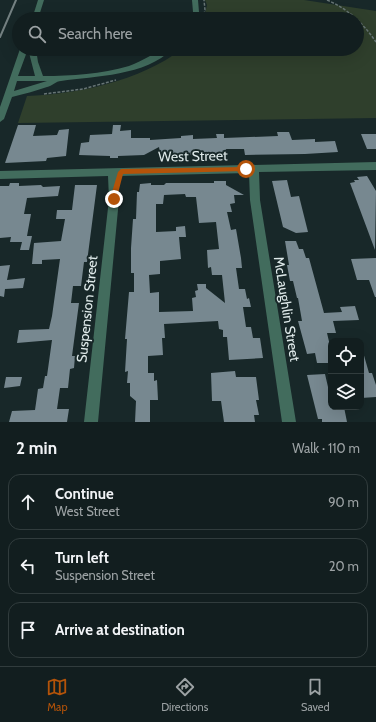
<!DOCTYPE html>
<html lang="en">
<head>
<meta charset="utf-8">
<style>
	:root { --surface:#121e1f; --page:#1b2728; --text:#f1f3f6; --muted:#9ca2a4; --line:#313c3d; --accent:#b45309 }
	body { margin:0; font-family:Cabin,sans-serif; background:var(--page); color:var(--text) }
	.controls { position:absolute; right:12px; bottom:12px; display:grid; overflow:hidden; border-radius:8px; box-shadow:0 4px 16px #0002 }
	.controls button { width:36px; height:36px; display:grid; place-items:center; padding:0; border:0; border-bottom:1px solid var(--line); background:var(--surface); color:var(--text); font:20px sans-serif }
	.stop { position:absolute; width:12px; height:12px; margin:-9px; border:3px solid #b45309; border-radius:50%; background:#fff }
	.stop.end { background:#b45309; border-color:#fff; box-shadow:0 1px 4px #0008 }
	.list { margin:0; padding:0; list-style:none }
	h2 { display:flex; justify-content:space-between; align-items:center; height:52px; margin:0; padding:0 16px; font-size:17px }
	h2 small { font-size:13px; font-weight:400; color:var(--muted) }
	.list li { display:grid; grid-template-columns:26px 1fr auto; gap:12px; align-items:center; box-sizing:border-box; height:56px; margin:0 8px 8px; padding:0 8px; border:1px solid var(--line); border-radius:12px }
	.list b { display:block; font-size:15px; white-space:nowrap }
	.list p { margin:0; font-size:13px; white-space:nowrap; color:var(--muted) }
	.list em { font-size:13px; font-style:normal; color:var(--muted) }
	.icon { flex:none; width:22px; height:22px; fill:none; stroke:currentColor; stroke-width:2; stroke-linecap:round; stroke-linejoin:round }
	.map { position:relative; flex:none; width:376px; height:422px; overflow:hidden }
	.search { position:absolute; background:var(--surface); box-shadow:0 4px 16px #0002; left:12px; right:12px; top:12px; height:44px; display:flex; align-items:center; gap:10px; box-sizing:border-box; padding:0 14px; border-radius:22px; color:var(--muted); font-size:15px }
	.sheet { height:244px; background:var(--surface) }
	nav { display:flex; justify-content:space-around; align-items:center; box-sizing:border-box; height:56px; border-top:1px solid var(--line); background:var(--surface); font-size:11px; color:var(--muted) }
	nav a { display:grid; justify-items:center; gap:2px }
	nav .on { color:var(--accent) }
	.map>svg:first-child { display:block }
</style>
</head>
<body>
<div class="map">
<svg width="376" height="422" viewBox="0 0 376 422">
	<rect width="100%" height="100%" fill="#182829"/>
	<path fill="#2f3f2c" d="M205,0H304L376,11V118L18,123L27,96C78,94 140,81 182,49H357V19H204L207,5Z"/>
	<path fill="#778890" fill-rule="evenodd" d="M18,125H36L33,136L57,135L59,130L69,129L66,156L47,158L46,161L5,163Z
		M113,125H121L120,131L131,130V138H150V140L181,138V136L193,135V139L217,138L216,134H224V138L278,136L277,132H289L292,140L315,139V142L335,141L338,152L305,154L245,155L244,149H226L227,155L218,156V154L185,155H165V153H160L159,147L144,155L118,156V158H110V156L79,155L81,143L89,142L90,135L112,134Z
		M361,134H376V149H367Z
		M367,176L376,191L375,250L350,183L355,182L354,180H359L357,177Z
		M287,180L291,197L299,196L308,232L296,233L283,227L272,181Z
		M214,181H226V185L244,195H234L235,203L230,204L232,212H227L231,230L236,229L241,258L242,268H236L239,289H245L247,299L249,298L251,307H243L246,327H251L253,338H260L263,358L229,360L227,337H223V330L219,329L218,321L164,324L165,338H162L163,355L148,356V373H154V381L157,380L158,400H150V422H135L136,401L130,396V383H127L128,371L125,372L127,339H125L129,292H134V273H131V248L133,219H136L137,192H139L140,184L151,183V185H164L166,183H214ZM185,194L186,197H196L199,223L216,222L219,249L207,250L208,268L211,267L212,275H222L225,303L206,288V284H197L198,290L195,291L196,297L192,298L193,311L159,312V292L150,293L149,275L160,274V261L181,259L179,237H186L185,226L176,227V231L156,232V204H163L164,195Z
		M10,183H19V186L41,185L43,187L60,186L58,196L27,198L24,214H31L27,236H32L29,250H20L22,242H10L11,237L0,238V186H9Z
		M75,185H97L87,262H84L81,286H73L71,303H79L72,356H75L74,368L70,369L68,388H60L57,409H69L67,422H9L12,411L35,410L38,389L43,388L45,376H47L52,340L17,343L19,330L49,329L52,316L60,259L42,260V264H32L34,243L61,241L65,219H56L57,210H72Z
		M285,241H296L299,249H303L306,258H309L324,313L342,312L340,307L355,306L359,320L333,321L336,333H327L331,350V363H317L315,353L307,354L298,321H302L298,298H297L293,281H290L287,265H289Z
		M376,258V297H375L369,280H357L351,259Z
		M10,265L7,280L25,278L23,288L5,289L4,297L0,296V266Z
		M361,352H363L369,373H372L376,385V397L361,398Z
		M235,371L236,377H256L259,400H256L259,415H254L255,422H224L221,401H212L211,373Z
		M325,374L328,387H331V407H344L347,422H322V419H318L307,375Z
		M6,377H22L20,386L4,388Z"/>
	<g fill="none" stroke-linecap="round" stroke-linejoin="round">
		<path stroke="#677575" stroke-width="1.5" stroke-dasharray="3 1.5" stroke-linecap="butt" d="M327,0C348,9 363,23 376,42
			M203,19L205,10L204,0
			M44,94L83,89L116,80"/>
		<path fill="#426c5d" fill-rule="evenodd" d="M38,0H44L38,19H32Z
			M192,0H198L199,12L196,19H190L193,12Z
			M20,49H36L38,62L43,76C72,76 101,74 129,66C144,61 157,49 172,49C146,76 95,76 61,81C56,81 52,86 47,87C36,91 23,94 12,97L4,119L0,122V107ZM28,49L35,76H18ZM17,81H47L14,91Z
			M376,162V170L259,172L260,200L296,422H282L250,200L249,173L118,176L119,199L98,422H84L109,199L108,176L0,179V171Z"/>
		<path stroke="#748182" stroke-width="2" d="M0,37L16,0"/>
	</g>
	<path fill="#b45309" d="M246,167L249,169L246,171L123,174L116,201H111L110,199L118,172L121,169Z"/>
	<g text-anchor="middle" stroke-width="4" stroke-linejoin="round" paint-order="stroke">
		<g font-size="14" fill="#dfeaea" stroke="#182829">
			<text transform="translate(193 156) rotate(-1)" y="5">West Street</text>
			<text transform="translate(87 309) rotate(-84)" y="5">Suspension Street</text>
			<text transform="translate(287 309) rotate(81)" y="5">McLaughlin Street</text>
		</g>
	</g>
</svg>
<div class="controls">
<button><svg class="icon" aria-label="locate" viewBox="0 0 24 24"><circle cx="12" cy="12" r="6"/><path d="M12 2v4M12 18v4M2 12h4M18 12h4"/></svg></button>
<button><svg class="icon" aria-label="layers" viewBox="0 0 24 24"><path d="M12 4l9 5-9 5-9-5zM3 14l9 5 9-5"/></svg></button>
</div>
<div class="stop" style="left:246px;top:169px"></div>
<div class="stop end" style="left:114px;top:199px"></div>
<div class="search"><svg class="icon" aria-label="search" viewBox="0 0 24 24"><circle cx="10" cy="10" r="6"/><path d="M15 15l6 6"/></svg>Search here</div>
</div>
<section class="sheet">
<h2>2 min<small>Walk · 110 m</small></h2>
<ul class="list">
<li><svg class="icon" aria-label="ahead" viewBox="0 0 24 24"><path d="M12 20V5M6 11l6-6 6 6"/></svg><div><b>Continue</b><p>West Street</p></div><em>90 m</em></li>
<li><svg class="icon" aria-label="left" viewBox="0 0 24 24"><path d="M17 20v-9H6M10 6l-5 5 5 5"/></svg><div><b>Turn left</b><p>Suspension Street</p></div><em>20 m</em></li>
<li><svg class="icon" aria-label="arrive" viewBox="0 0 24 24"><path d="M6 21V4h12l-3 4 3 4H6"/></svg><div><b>Arrive at destination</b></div></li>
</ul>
</section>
<nav>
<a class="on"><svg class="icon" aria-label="map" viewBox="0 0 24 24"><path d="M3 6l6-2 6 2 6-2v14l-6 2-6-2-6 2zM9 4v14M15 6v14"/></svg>Map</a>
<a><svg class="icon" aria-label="directions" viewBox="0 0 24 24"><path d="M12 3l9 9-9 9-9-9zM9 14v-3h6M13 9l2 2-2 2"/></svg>Directions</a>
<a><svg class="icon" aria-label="saved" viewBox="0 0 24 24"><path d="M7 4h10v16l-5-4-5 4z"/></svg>Saved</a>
</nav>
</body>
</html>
